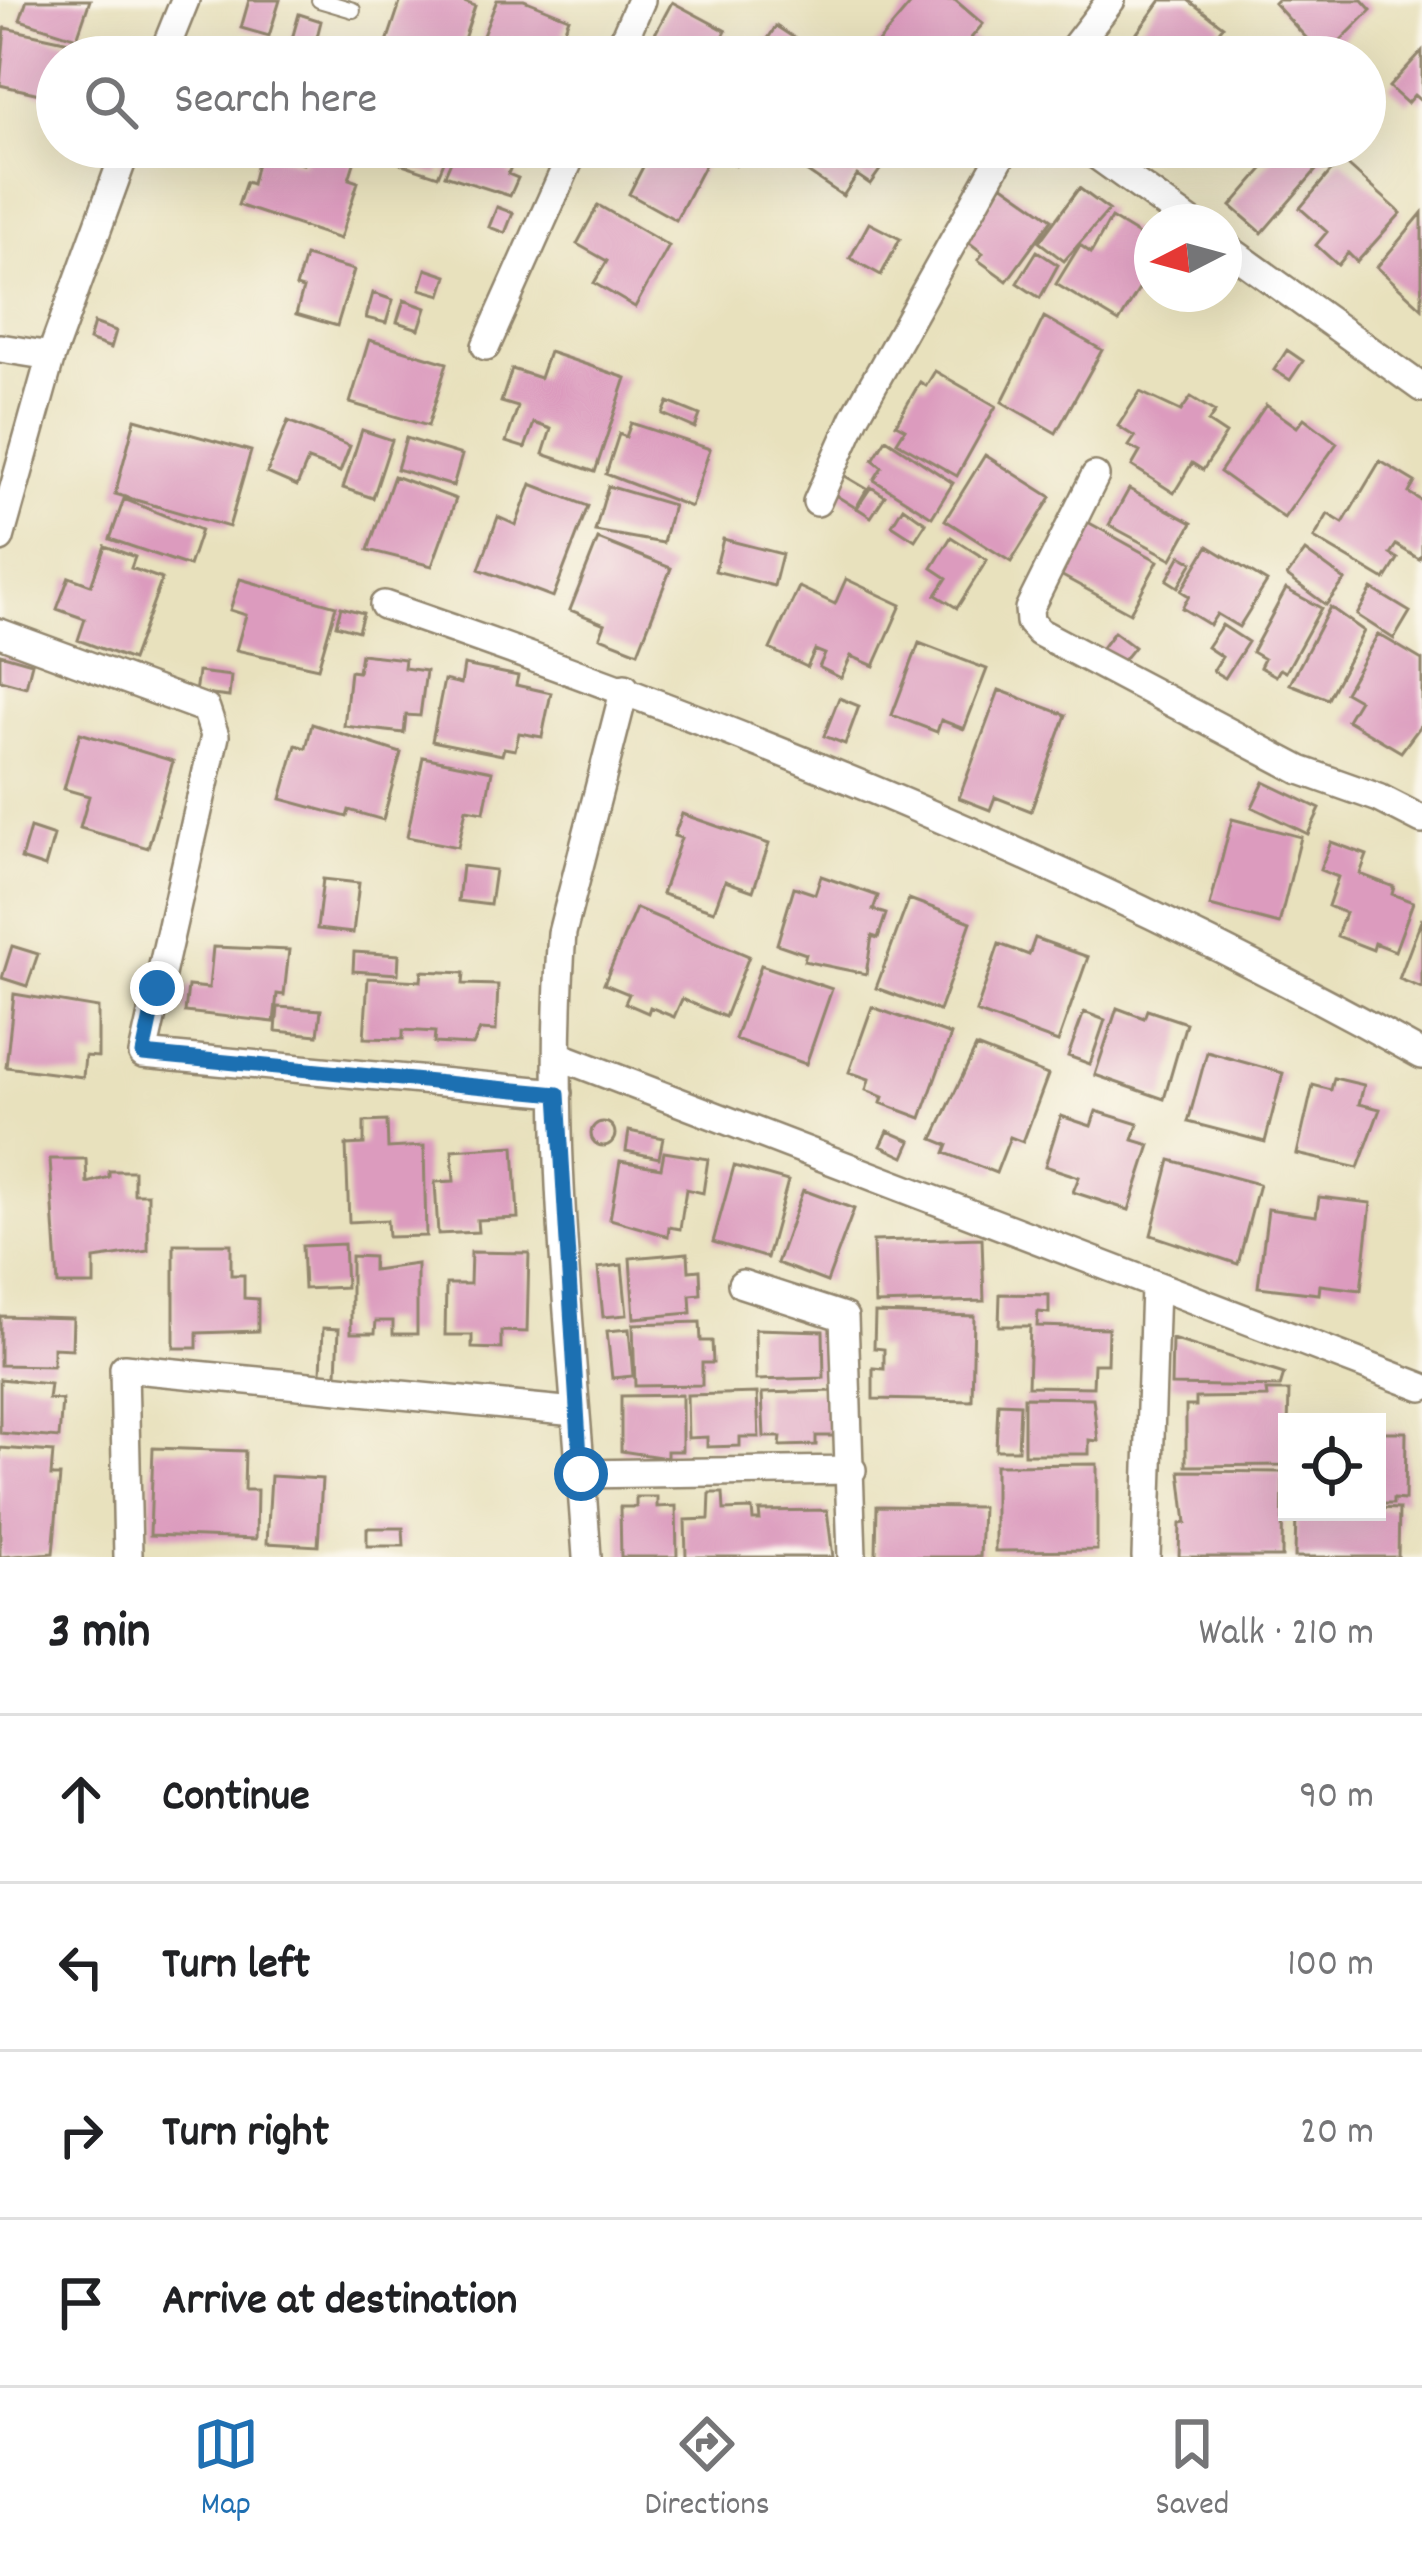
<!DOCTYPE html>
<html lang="en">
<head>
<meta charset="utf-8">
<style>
	:root { --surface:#fff; --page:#f6f6f6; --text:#202124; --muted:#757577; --line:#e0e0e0; --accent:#1f6fb2 }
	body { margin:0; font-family:Dekko,sans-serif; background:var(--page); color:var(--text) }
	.controls { position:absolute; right:36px; bottom:36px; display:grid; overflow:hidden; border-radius:0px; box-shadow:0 12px 48px #0002 }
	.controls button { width:108px; height:108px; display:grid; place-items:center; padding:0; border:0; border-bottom:3px solid var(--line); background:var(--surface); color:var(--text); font:60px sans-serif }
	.compass { position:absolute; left:1134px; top:204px; width:108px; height:108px; border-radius:50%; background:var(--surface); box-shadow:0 12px 48px #0002; rotate:264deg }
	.stop { position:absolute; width:36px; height:36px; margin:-27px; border:9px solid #1f6fb2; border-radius:50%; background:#fff }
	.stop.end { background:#1f6fb2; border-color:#fff; box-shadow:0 3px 12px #0008 }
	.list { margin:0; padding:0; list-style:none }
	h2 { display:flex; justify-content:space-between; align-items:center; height:156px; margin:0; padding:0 48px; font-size:51px }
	h2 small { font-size:39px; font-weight:400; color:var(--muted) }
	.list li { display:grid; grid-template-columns:78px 1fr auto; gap:36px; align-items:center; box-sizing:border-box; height:168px; padding:0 48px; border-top:3px solid var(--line) }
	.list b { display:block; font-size:45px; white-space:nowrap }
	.list em { font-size:39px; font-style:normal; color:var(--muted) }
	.icon { flex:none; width:66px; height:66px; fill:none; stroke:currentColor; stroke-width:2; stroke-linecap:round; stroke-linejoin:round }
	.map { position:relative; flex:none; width:1422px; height:1557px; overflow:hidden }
	.search { position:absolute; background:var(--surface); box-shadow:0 12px 48px #0002; left:36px; right:36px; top:36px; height:132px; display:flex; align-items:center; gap:30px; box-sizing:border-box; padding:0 42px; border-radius:66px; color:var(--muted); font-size:45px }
	.sheet { height:828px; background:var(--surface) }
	nav { display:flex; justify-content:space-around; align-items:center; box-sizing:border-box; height:168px; border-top:3px solid var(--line); background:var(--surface); font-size:33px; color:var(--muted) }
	nav a { display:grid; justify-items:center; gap:6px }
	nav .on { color:var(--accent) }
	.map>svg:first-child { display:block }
</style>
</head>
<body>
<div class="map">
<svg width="1422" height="1557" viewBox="0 0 1422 1557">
	<rect width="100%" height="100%" fill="#fbf7ec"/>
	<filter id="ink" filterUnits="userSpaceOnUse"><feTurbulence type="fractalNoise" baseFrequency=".00833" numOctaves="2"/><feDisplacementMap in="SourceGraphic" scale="24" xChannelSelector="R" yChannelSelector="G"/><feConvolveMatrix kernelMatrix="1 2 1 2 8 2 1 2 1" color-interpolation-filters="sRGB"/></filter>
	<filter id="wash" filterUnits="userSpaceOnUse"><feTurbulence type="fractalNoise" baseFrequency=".004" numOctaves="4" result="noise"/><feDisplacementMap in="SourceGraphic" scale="48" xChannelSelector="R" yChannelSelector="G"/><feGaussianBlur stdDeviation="2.7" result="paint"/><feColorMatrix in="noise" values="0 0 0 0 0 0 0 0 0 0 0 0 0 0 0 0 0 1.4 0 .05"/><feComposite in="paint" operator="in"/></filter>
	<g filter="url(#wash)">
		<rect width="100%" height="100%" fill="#e8e1bd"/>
		<g id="blocks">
			<path fill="#dc9bbe" d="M27,0H90L77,38L20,20Z
				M249,0H280L269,36L241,28Z
				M401,0H459L475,6L458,57H382Z
				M497,0H524L569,18L563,34L572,38L565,57L526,55L482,38Z
				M914,0H955L983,24L971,38L979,45L968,57H866Z
				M1161,0H1188L1223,26L1200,57L1175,44L1167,55L1137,33Z
				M1277,0H1362L1371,10L1324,57L1274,3Z
				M672,2L726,31L713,57H667L648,47Z
				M299,14L321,21L312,57L288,53Z
				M776,26L802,43L797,50L807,57H720L732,38L758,54Z
				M5,28L83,45L81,57H57V98L0,85Z
				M1422,51V102L1414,95L1407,103L1389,87Z
				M308,147L355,160L349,179L358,182L340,239L238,205L246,182L252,184L260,150L303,164Z
				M378,147H450L438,176L375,155Z
				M457,147H519L508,174L518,178L510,196L445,175Z
				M646,147H699L709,157L676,220L629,194L646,161L640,157Z
				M699,147H744L736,165Z
				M790,147H884L892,153L870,184L857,175L843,196L784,156Z
				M1282,147H1336L1262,233L1231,206Z
				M1341,159L1401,213L1357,262L1348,253L1338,265L1316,245L1327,232L1300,208Z
				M1002,184L1052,219L1007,281L978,260L983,253L963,238Z
				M1079,188L1109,210L1064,261L1039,242Z
				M598,205L669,246L635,307L594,283L607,261L577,244Z
				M497,207L513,213L505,233L489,227Z
				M1422,213V308L1377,267Z
				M1111,218L1152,243V268L1119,322L1056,284L1080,245L1091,253Z
				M869,223L900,239L881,275L850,258Z
				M1037,251L1058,265L1040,298L1017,283Z
				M305,256L354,270L337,326L296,314L303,289L296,287Z
				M426,269L447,276L441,295L420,289Z
				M373,293L393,300L386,323L366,318Z
				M404,300L426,308L419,329L397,322Z
				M1044,317L1102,350L1056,433L1002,402Z
				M94,323L116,331L111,348L89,340Z
				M369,340L447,363L428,426L350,403Z
				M1287,350L1303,361L1290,380L1274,370Z
				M549,352L626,378L595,472L543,454L551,429L534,423L525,448L506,442L518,407L501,402L512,369L540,378Z
				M935,371L996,406L957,476L897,442L905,429L896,424L920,382L926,386Z
				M1140,392L1181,411L1191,397L1215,412L1208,422L1226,434L1203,470L1192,463L1174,493L1132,466L1140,452L1129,446L1135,437L1118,426Z
				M668,402L700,415L695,428L663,414Z
				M1266,405L1297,427L1304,418L1337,443L1284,518L1220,472Z
				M135,419L251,451L229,527L115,494Z
				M288,421L350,446L340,472L308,460L297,486L267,473Z
				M631,423L710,449L691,507L606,474L619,434L626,437Z
				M362,430L392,440L373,498L343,488Z
				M406,438L462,455L453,486L397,469Z
				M886,439L953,483L932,517L874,480L882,467L873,460Z
				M985,455L1051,497L1011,562L945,520Z
				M1380,461L1415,482L1409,493L1422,501V554L1419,559L1396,545L1390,554L1398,559L1385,580L1314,538L1328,514L1343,523Z
				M835,470L867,489L856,508L824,488Z
				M394,476L456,499L432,566L368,550Z
				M531,484L588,506L553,597L479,569L498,517L516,525Z
				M608,486L673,505L663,543L595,531Z
				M871,487L885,496L871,517L857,508Z
				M1129,489L1192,523L1172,559L1109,525Z
				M124,499L201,530L189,566L110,539Z
				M903,507L926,523L915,540L892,525Z
				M1084,520L1158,561L1130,613L1055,572Z
				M951,537L987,560L957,608L936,595L947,578L932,568Z
				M598,539L671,568L638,652L600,637L605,624L570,610Z
				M723,539L782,554L774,586L715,571Z
				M105,546L135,557L131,568L162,579L132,660L78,640L85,619L57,609L69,577L91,585Z
				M1208,546L1267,582L1239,627L1217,614L1210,625L1182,608L1189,596L1181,591Z
				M1305,551L1345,580L1326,605L1287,576Z
				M1181,555L1193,562L1178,587L1167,580Z
				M240,579L336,606L318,668L236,650L246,615L230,610Z
				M846,579L901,605L874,666L851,656L841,678L819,667L825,654L815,650L807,667L770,649L799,587L835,604Z
				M1286,589L1321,608L1286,672L1280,669L1276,676L1260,667L1264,659L1252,652Z
				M1372,589L1410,612L1394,639L1357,615Z
				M341,607L363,613L358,631L336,625Z
				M1330,607L1364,631L1328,699L1290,684Z
				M1222,625L1248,642L1225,678L1213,671L1222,657L1207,647Z
				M1114,632L1134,647L1117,668L1098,653Z
				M1378,634L1422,660V724L1401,752L1347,720L1359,700L1345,692Z
				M919,643L987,669L964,729L941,720L937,732L892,715Z
				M0,654L32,663L26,687L0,680Z
				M361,654L405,659L404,668L426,671L420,716L406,715L404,733L344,726L350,671L358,672Z
				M464,665L518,676L516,685L551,693L542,737L519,733L515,750L504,748L502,755L432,741L444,680L461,684Z
				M198,672L231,676L229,697L195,693Z
				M999,690L1066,715L1031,811L995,797L990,810L959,798Z
				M839,698L859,706L845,744L824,736Z
				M312,724L401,753L383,820L349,810L347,817L281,799L296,745L306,748Z
				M80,733L173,761L148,848L80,828L89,796L64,789Z
				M423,757L492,771L484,812L466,809L458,847L407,837Z
				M1264,782L1320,809L1308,834L1252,807Z
				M682,814L769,844L753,891L725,881L714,911L662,894L681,838L674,836Z
				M1232,819L1301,837L1279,924L1210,906Z
				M30,828L54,836L45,867L21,859Z
				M1331,842L1367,855L1360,874L1394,887L1392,894L1413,902L1395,951L1375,943L1373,950L1337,936L1345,913L1328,906L1338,877L1320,870Z
				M462,866L495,870L490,905L458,901Z
				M821,876L878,896L873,910L886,914L878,938L872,936L866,974L804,961L806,954L777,944L794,887L815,894Z
				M323,879L359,883L353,933L317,929Z
				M909,899L971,922L939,1011L876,988Z
				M636,908L749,956L725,1017L682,999L674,1017L650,1007L648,1013L625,1003L629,994L604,984Z
				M1422,918V988L1399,979Z
				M1035,938L1088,957L1058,1042L976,1012L999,944L1029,955Z
				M12,946L38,954L27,986L2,978Z
				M213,947L289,950L284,995L277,994L274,1022L185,1012L188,986L209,988Z
				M354,952L399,955L398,974L353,971Z
				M761,965L832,989L806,1064L735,1039Z
				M422,971L464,973L463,984L498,985L496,1031L480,1030L473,1045L434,1043L435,1032L403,1030V1039L364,1038L368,978L421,981Z
				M14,994L98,1008V1057L85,1056L83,1077L6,1067Z
				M278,1007L321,1010L318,1035L276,1031Z
				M872,1007L951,1035L921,1118L881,1103L883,1097L866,1090L869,1079L849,1072Z
				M1117,1008L1144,1018L1147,1010L1186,1023L1164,1099L1095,1075Z
				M1084,1012L1105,1020L1090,1064L1068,1056Z
				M976,1047L1048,1075L1023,1142L1010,1137L996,1173L945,1153L948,1145L933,1139Z
				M1207,1052L1283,1073L1265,1142L1188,1122Z
				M1334,1078L1364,1085L1359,1104L1380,1109L1358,1168L1297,1154L1313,1085L1331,1090Z
				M1096,1111L1138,1124L1133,1140L1150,1145L1129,1210L1073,1192L1079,1177L1045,1166L1061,1116L1091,1126Z
				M387,1121L388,1148L424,1146L426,1236L388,1237L387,1220L349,1222L346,1145L364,1144V1122Z
				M591 1134a12 12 0 1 1 24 0a12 12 0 1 1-24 0Z
				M629,1131L663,1138L659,1158L626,1151Z
				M888,1131L911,1141L904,1157L881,1146Z
				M514,1146L518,1218L477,1220L478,1232L438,1234L435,1182L454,1181L452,1150Z
				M664,1152L708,1159L703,1193L686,1189L680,1229L669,1227L668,1236L610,1219L620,1161L661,1168Z
				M50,1159H86L87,1183L109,1177V1171H134V1194H148V1251L94,1259V1285H58Z
				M1170,1160L1259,1184L1238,1264L1151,1235Z
				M734,1166L788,1181L767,1258L713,1242Z
				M803,1190L854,1209L827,1282L777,1263Z
				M1319,1197L1371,1203L1361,1290L1320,1285L1319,1294L1258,1287L1268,1209L1316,1216Z
				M982,1238L984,1301L875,1304L873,1241Z
				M174,1244H231V1275H244V1298L258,1299V1331L197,1333V1348H174Z
				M344,1244L346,1287L304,1289L302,1246Z
				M471,1252L529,1253L527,1332L501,1331V1349L472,1348V1335H445L446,1284H470Z
				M688,1253L689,1271L700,1270L701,1294L690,1295L691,1313L634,1318L630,1258Z
				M351,1256L373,1257V1270L417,1264V1334H393V1321H376L375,1333H351Z
				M622,1265L627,1315L603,1317L598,1268Z
				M1000,1294L1049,1295V1313L1038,1312L1037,1326L1108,1328L1107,1364H1094L1093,1387L1028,1386L1030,1326H999Z
				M875,1313L974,1316L972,1401L873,1399V1368L884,1369V1349L874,1348Z
				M0,1316L73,1318L72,1349L53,1348V1366L0,1365Z
				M700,1322L701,1341H712L713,1363H702V1385L635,1386L633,1324Z
				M323,1328L339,1329L337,1374L321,1373Z
				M629,1329L633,1376L612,1378L607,1331Z
				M755,1329L823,1331L824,1378L756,1380Z
				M1172,1339L1284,1374L1280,1387L1171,1385Z
				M0,1379L50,1384L48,1399L62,1400L59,1438L0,1433Z
				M834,1391L836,1436H816V1445L780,1446L781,1437H764L762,1393Z
				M1266,1391H1289L1287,1465L1186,1466V1406H1196V1398L1267,1397Z
				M757,1393L759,1437H740V1446L707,1447V1437L688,1438L687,1395Z
				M682,1395V1451H667V1458L621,1451V1396Z
				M1024,1397L1093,1398L1098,1441L1089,1440V1454H1024Z
				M998,1403L1020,1404L1018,1450H996Z
				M1377,1432H1406L1405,1500L1393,1499V1504H1377Z
				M0,1448L53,1452L51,1476H60L53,1553L0,1557Z
				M153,1448L245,1451L244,1490H257L256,1539L150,1535Z
				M1097,1464V1550L995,1551V1465Z
				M1180,1471L1283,1472L1282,1557H1179L1180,1524L1186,1523Z
				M271,1476L322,1479L318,1546L267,1543Z
				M710,1493H723L724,1510L752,1509L753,1520H760L759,1511L827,1510L833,1557H686L685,1520L709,1519Z
				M636,1497H657V1507L676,1506L677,1557H621L620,1507H636Z
				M877,1506L982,1507L980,1557H881L876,1554Z
				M1377,1508L1399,1509L1398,1557H1295L1296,1512Z
				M367,1528H403L404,1546H367Z"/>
		</g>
	</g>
	<g filter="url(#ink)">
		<use href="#blocks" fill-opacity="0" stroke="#92866e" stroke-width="3"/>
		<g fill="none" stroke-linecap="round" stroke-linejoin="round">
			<g stroke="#92866e" stroke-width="18">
				<path id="lane" d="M319,0L353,10"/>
			</g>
			<g stroke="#92866e" stroke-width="32">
				<path id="street" d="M162,57L185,0
					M616,57L641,0
					M1067,57L1111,0
					M1085,147L1190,222
					M1224,246L1422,388
					M486,346L575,147
					M0,348L51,356
					M1095,476L1029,609L1030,622L1039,632L1300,770L1379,798L1422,820
					M817,502L855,417L1006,147
					M0,538L51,356L127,147
					M384,605C742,728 1092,870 1422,1055
					M0,633L206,709L215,736L143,1054L558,1093
					M559,1056L1422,1387
					M742,1284L844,1317L852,1557
					M581,1474L852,1470
					M128,1557L124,1368L575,1412
					M587,1557C573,1351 546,1139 562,933L625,688
					M1146,1557L1155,1287"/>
			</g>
			<use href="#lane" stroke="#fff" stroke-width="14"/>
			<use href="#street" stroke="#fff" stroke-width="27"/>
		</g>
	</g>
	<g fill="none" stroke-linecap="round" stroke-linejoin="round" filter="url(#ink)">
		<path stroke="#1f6fb2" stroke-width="15" d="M157,988L143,1054L558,1094L581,1474"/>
	</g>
</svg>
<div class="controls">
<button><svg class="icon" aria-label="locate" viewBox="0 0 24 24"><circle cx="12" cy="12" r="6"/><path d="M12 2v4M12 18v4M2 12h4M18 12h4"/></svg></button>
</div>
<svg class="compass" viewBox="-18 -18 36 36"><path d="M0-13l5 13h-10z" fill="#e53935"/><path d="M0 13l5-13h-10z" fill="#757577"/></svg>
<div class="stop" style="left:581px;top:1474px"></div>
<div class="stop end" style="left:157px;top:988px"></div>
<div class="search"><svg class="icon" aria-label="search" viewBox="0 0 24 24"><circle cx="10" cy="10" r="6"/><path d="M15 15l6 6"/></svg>Search here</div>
</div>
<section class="sheet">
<h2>3 min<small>Walk · 210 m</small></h2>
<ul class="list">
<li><svg class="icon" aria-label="ahead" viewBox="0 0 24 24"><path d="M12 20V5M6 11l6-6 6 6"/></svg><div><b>Continue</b></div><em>90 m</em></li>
<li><svg class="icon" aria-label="left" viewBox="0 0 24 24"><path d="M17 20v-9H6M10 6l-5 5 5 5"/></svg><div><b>Turn left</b></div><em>100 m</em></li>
<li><svg class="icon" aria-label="right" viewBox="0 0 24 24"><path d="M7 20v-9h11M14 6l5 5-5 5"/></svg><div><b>Turn right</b></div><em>20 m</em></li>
<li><svg class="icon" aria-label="arrive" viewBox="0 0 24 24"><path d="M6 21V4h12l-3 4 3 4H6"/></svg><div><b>Arrive at destination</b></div></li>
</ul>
</section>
<nav>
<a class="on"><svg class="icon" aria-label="map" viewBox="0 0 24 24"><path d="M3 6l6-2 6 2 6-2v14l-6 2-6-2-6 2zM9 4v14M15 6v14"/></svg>Map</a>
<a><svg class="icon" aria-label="directions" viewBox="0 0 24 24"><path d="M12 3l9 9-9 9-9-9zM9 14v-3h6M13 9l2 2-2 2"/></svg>Directions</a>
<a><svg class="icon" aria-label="saved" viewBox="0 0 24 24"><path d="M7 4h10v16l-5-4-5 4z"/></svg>Saved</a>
</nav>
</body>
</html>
